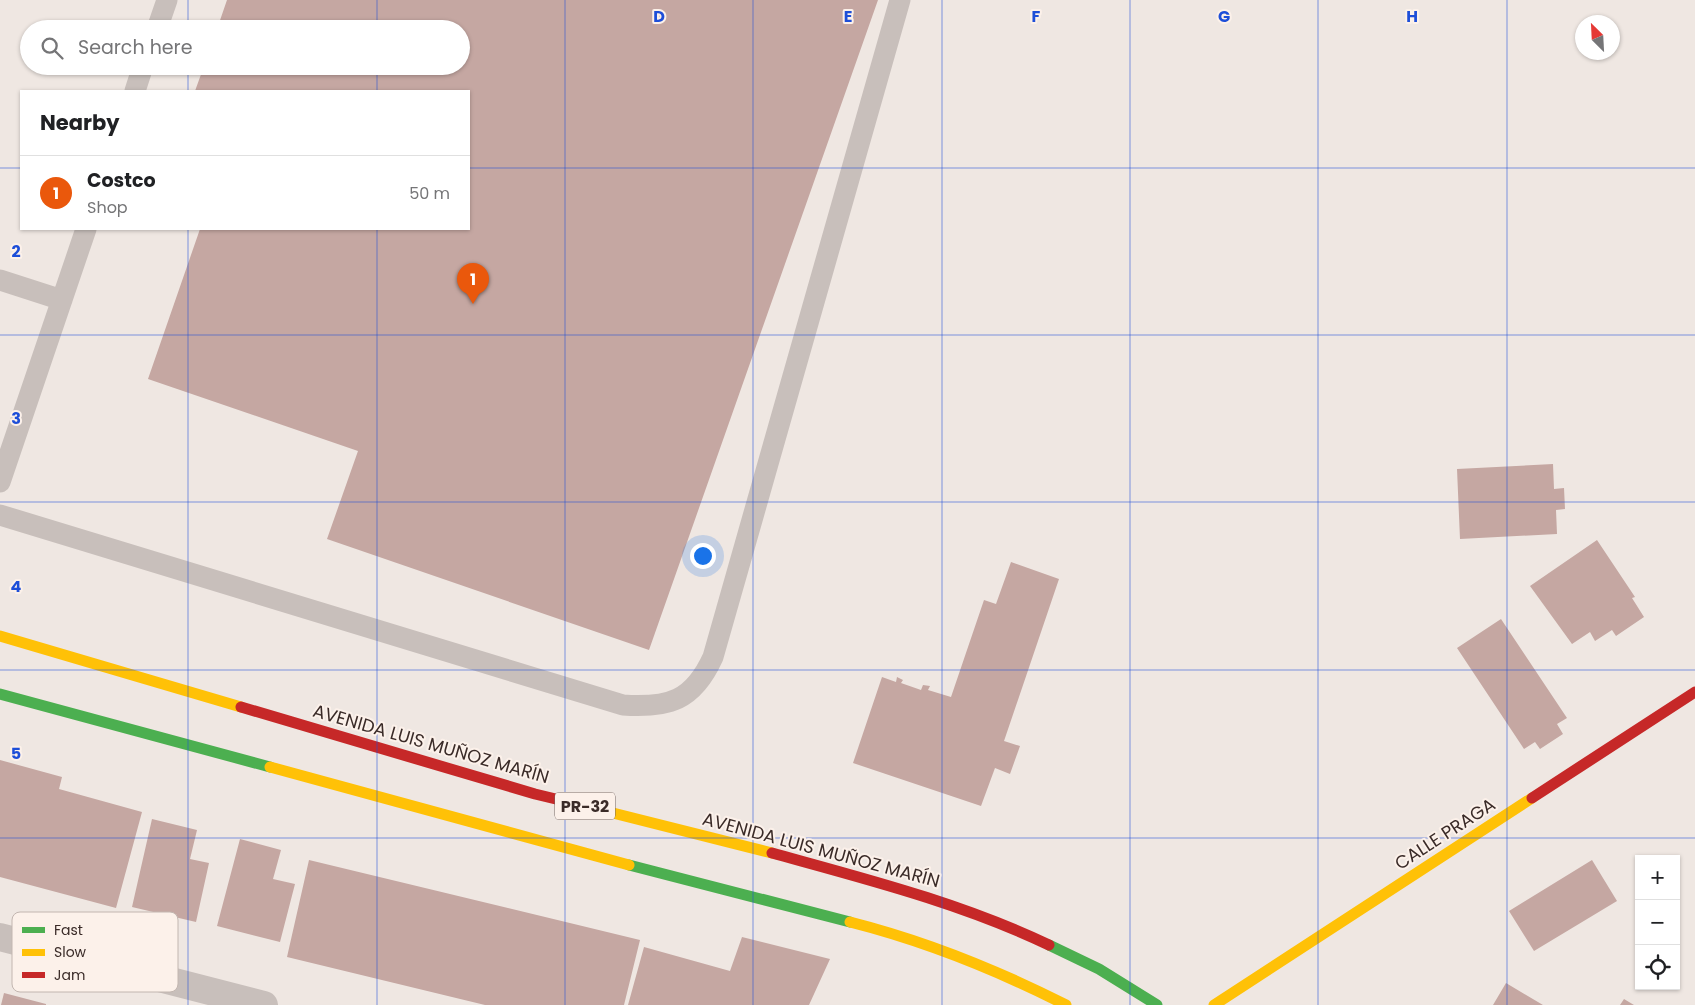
<!DOCTYPE html>
<html lang="en">
<head>
<meta charset="utf-8">
<style>
	:root { --surface:#fff; --page:#f6f6f6; --text:#202124; --muted:#757577; --line:#e0e0e0; --accent:#ea580c }
	body { margin:0; font-family:Poppins,sans-serif; background:var(--page); color:var(--text) }
	.controls { position:absolute; right:15px; bottom:15px; display:grid; overflow:hidden; border-radius:0px; box-shadow:0 1px 4px #0004 }
	.controls button { width:45px; height:45px; display:grid; place-items:center; padding:0; border:0; border-bottom:1px solid var(--line); background:var(--surface); color:var(--text); font:25px sans-serif }
	.compass { position:absolute; left:1575px; top:15px; width:45px; height:45px; border-radius:50%; background:var(--surface); box-shadow:0 1px 4px #0004; rotate:336deg }
	.you { position:absolute; left:702px; top:555px; width:18px; height:18px; margin:-12px; border:4px solid #fff; border-radius:50%; background:#1a73e8; box-shadow:0 0 0 8px #1a73e833 }
	.badge { display:grid; place-items:center; width:32px; height:32px; border-radius:50%; background:var(--accent); color:#fff; font-size:16px; font-weight:700 }
	.pin { position:absolute; translate:-50% -41px; filter:drop-shadow(0 1px 2px #0008) }
	.pin::after { content:''; position:absolute; top:26px; width:18px; height:15px; background:inherit; clip-path:polygon(0 0,100% 0,50% 100%) }
	.list { margin:0; padding:0; list-style:none }
	h2 { display:flex; justify-content:space-between; align-items:center; height:65px; margin:0; padding:0 20px; font-size:21px }
	h2 small { font-size:16px; font-weight:400; color:var(--muted) }
	.list li { display:grid; grid-template-columns:32px 1fr auto; gap:15px; align-items:center; box-sizing:border-box; height:75px; padding:0 20px; border-top:1px solid var(--line) }
	.list b { display:block; font-size:19px; white-space:nowrap }
	.list p { margin:0; font-size:16px; white-space:nowrap; color:var(--muted) }
	.list em { font-size:16px; font-style:normal; color:var(--muted) }
	.icon { flex:none; width:28px; height:28px; fill:none; stroke:currentColor; stroke-width:2; stroke-linecap:round; stroke-linejoin:round }
	.map { position:relative; flex:none; width:1695px; height:1005px; overflow:hidden }
	.search { position:absolute; background:var(--surface); box-shadow:0 1px 4px #0004; left:20px; top:20px; width:450px; height:55px; display:flex; align-items:center; gap:12px; box-sizing:border-box; padding:0 18px; border-radius:28px; color:var(--muted); font-size:19px }
	.panel { position:absolute; background:var(--surface); box-shadow:0 1px 4px #0004; left:20px; top:90px; width:450px; height:140px; border-radius:0px }
	.map>svg:first-child { display:block }
</style>
</head>
<body>
<div class="map">
<svg width="1695" height="1005" viewBox="0 0 1695 1005">
	<rect width="100%" height="100%" fill="#efe7e2"/>
	<path fill="#c5a7a2" d="M227,0H878L649,650L327,539L358,451L148,379L200,229H469V91H195L204,66H461V29H217Z
		M1553,464L1554,489L1564,488L1565,509L1556,510L1557,534L1460,539L1457,469Z
		M1597,540L1635,597L1632,598L1644,617L1616,636L1612,630L1595,641L1590,632L1572,644L1530,586Z
		M1011,562L1059,579L1004,741L1020,746L1010,774L995,768L981,806L853,763L882,677L896,682L897,677L903,680L901,683L921,690L923,685L930,686L928,690L951,697L984,600L996,604Z
		M1501,619L1567,718L1557,724L1563,734L1540,749L1535,742L1524,749L1457,648Z
		M0,760L62,777L59,789L142,812L116,908L0,877Z
		M152,819L197,830L190,859L209,863L196,922L132,907Z
		M240,839L281,850L273,879L295,884L280,942L217,926Z
		M309,860L640,940L624,1005H485L287,957Z
		M1592,860L1617,901L1534,951L1509,911Z
		M742,937L830,959L809,1005H628L644,947L730,971Z
		M1506,983L1543,1005H1493Z
		M4,993L46,1004V1005H1Z
		M1624,999L1634,1005H1620Z"/>
	<g fill="none" stroke-linecap="round" stroke-linejoin="round">
		<path stroke="#c8bfbb" stroke-width="21" d="M157,29L167,0
			M135,91L143,66
			M0,280L62,300
			M0,482L86,229
			M0,515L623,705C669,708 693,701 713,657L900,0"/>
		<path stroke="#c8bfbb" stroke-width="28" d="M0,937L264,1005"/>
		<path stroke="#4caf50" stroke-width="11" d="M0,694L270,767
			M629,865L850,922
			M1049,945L1099,969L1157,1005"/>
		<path stroke="#ffc107" stroke-width="11" d="M0,636L241,707
			M270,767L629,865
			M589,807L772,853
			M850,922C925,941 997,970 1066,1005
			M1214,1005L1532,798"/>
		<path stroke="#c62828" stroke-width="11" d="M241,707L535,794L589,807
			M1532,798L1695,692
			M772,853C866,879 961,903 1049,945"/>
	</g>
	<path fill="none" stroke="#1d4ed8" stroke-width="1" stroke-opacity="0.55" d="M188,0V29M377,0V29M565,0V1005M753,0V1005M942,0V1005M1130,0V1005M1318,0V1005M1507,0V1005M188,66V91M377,66V91M0,168H21M469,168H1695M188,229V1005M377,229V1005M0,335H1695M0,502H1695M0,670H1695M0,838H1695"/>
	<g text-anchor="middle" stroke-width="4" stroke-linejoin="round" paint-order="stroke">
		<rect fill="#fcf1ea" stroke="#746662" stroke-width="1" x="555" y="792.5" width="60" height="27" rx="4"/>
		<g font-size="16" font-weight="bold" fill="#3a2b28">
			<text x="585" y="812">PR-32</text>
		</g>
		<g font-size="18" fill="#3a2b28" stroke="#fcf1ea">
			<text transform="translate(431 744) rotate(16)" y="6">AVENIDA LUIS MUÑOZ MARÍN</text>
			<text transform="translate(1445 834) rotate(-33)" y="6">CALLE PRAGA</text>
			<text transform="translate(821 850) rotate(15)" y="6">AVENIDA LUIS MUÑOZ MARÍN</text>
		</g>
	</g>
	<rect x="12" y="912" width="166" height="80" rx="8" fill="#fcf1ea" stroke="#c2b6b0" stroke-width="1"/>
	<rect x="22" y="927" width="23" height="6" fill="#4caf50"/>
	<rect x="22" y="949" width="23" height="7" fill="#ffc107"/>
	<rect x="22" y="972" width="23" height="6" fill="#c62828"/>
	<g font-size="14" fill="#3a2b28">
		<text x="54" y="935">Fast</text>
		<text x="54" y="957">Slow</text>
		<text x="54" y="980">Jam</text>
	</g>
	<g font-size="16" text-anchor="middle" font-weight="bold" fill="#1d4ed8" stroke="#fcf1ea" stroke-width="4" stroke-linejoin="round" paint-order="stroke">
		<text x="659" y="22">D</text>
		<text x="848" y="22">E</text>
		<text x="1036" y="22">F</text>
		<text x="1224" y="22">G</text>
		<text x="1412" y="22">H</text>
		<text x="16" y="257">2</text>
		<text x="16" y="424">3</text>
		<text x="16" y="592">4</text>
		<text x="16" y="759">5</text>
	</g>
</svg>
<div class="controls">
<button>+</button>
<button>−</button>
<button><svg class="icon" aria-label="locate" viewBox="0 0 24 24"><circle cx="12" cy="12" r="6"/><path d="M12 2v4M12 18v4M2 12h4M18 12h4"/></svg></button>
</div>
<svg class="compass" viewBox="-18 -18 36 36"><path d="M0-13l5 13h-10z" fill="#e53935"/><path d="M0 13l5-13h-10z" fill="#757577"/></svg>
<div class="you"></div>
<div class="pin badge" style="left:473px;top:304px">1</div>
<div class="search"><svg class="icon" aria-label="search" viewBox="0 0 24 24"><circle cx="10" cy="10" r="6"/><path d="M15 15l6 6"/></svg>Search here</div>
<section class="panel">
<h2>Nearby<small></small></h2>
<ul class="list">
<li><span class="badge">1</span><div><b>Costco</b><p>Shop</p></div><em>50 m</em></li>
</ul>
</section>
</div>
</body>
</html>
